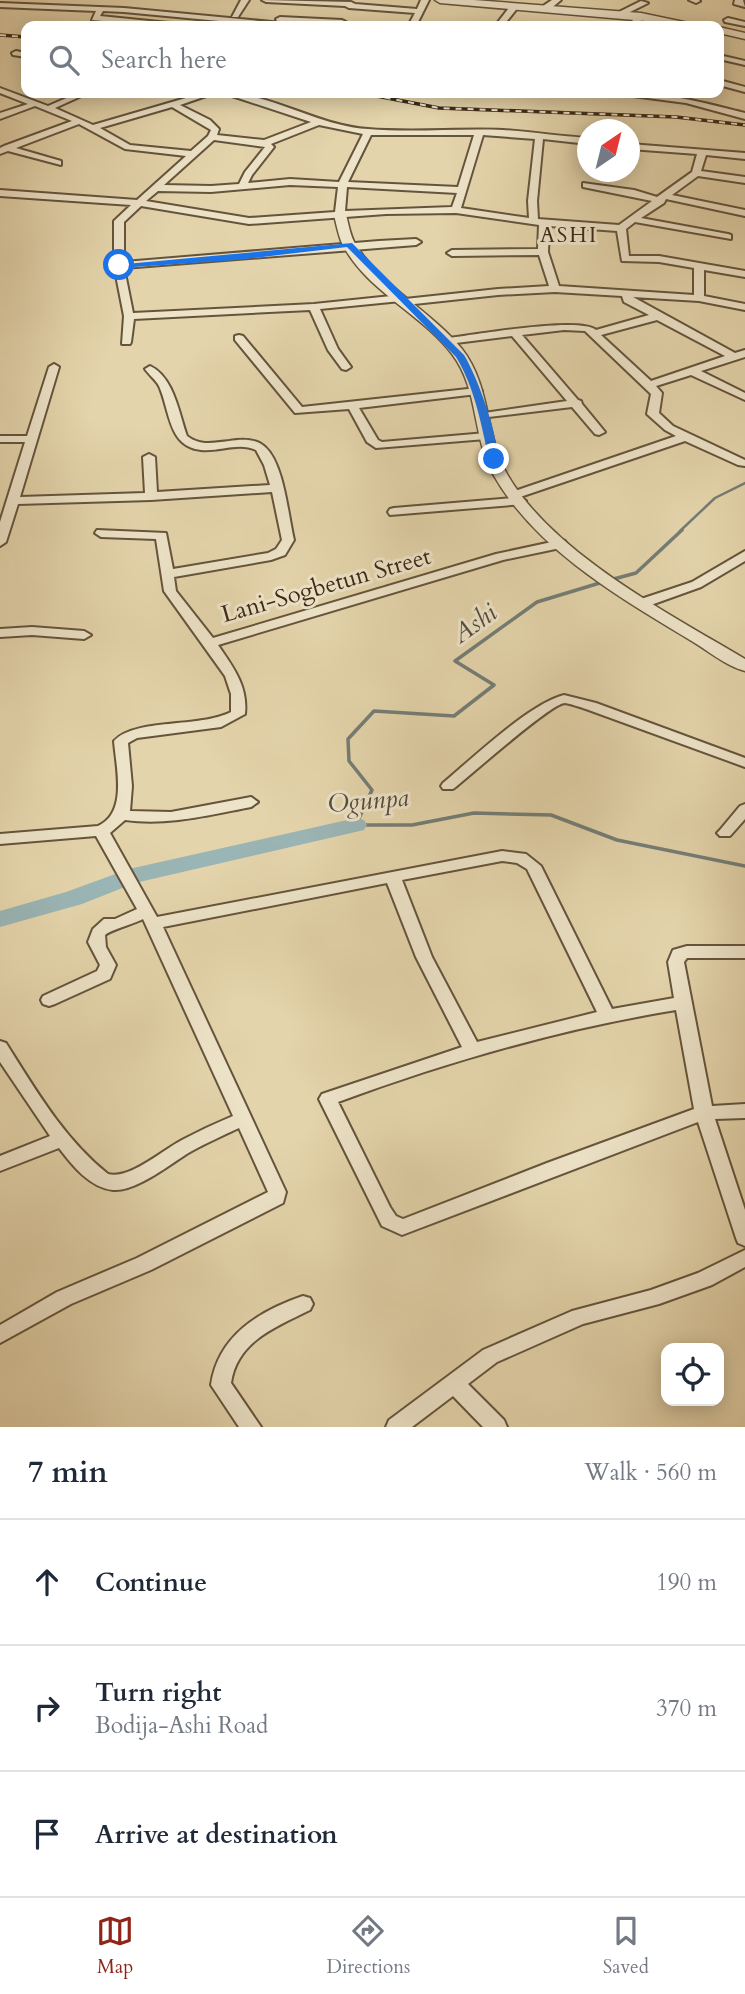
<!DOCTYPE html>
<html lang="en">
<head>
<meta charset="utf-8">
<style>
	:root { --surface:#fff; --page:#f6f6f7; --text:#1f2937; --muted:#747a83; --line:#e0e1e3; --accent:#8f2418 }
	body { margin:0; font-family:Cardo,serif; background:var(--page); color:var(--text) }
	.controls { position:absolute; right:21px; bottom:21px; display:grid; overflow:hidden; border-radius:14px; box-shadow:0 4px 18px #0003 }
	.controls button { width:63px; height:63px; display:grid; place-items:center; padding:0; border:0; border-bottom:2px solid var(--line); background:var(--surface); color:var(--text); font:35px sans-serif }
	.compass { position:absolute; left:577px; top:119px; width:63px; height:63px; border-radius:50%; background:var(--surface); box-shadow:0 4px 18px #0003; rotate:35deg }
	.stop { position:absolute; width:21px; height:21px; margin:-16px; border:5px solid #1a73e8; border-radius:50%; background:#fff }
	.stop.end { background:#1a73e8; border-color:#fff; box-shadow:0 2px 7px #0008 }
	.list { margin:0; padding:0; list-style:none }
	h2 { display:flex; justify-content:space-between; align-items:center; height:91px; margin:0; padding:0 28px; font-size:30px }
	h2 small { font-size:23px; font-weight:400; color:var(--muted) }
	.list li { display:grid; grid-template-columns:46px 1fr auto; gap:21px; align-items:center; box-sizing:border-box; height:126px; padding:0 28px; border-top:2px solid var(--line) }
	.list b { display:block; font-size:26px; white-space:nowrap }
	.list p { margin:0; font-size:23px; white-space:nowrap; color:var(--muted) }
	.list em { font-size:23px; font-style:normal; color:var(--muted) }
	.icon { flex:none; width:38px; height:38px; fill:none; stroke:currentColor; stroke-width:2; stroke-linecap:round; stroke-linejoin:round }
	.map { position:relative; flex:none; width:745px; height:1427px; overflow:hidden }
	.search { position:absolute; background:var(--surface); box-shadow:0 4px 18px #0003; left:21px; right:21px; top:21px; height:77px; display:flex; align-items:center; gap:18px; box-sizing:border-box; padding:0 24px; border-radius:14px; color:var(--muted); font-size:26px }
	.sheet { height:469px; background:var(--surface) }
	nav { display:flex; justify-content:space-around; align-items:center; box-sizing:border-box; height:98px; border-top:2px solid var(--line); background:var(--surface); font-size:19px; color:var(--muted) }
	nav a { display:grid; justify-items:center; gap:4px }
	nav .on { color:var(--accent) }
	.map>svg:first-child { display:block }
</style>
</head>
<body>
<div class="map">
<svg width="745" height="1427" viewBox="0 0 745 1427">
	<rect width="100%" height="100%" fill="#e4d4ab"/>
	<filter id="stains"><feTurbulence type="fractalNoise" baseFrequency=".00286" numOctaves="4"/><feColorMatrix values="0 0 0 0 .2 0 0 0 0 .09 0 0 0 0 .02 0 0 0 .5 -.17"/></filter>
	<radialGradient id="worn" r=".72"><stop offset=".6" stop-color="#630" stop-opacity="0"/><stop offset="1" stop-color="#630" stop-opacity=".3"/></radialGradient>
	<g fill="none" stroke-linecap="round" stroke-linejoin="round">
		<path stroke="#747d76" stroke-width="2.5" d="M680,531L715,498L745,483"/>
		<path stroke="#747d76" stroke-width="3.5" d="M610,580L636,573L682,530
			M603,582L537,602L455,661L494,685L454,716L374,711L348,739L349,761L372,790L356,825H412L474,813L551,815L617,840L745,866"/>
		<path fill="#9ab5b5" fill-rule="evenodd" d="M356,818L364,820L367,825L364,830L135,883L82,904L0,927V911L66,892L129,869Z"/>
		<g stroke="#65543c" stroke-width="4">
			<path id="minor" d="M241,0H249L238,17H232Z
				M262,0L351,2L355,4L417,9L421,0H429L416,26H408L415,13L349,8L345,6L266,2Z
				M552,0H561L549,10H543V6Z
				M689,0H699L700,1L696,3Z
				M735,0H743L745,7L734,4Z
				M641,1L648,3L622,16L615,14Z
				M0,3L124,8L292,24L296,26H271L124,12L103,11L100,16L179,24L183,26H158L92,20L96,11L0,7Z
				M512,4L519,6L503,26H495Z
				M638,14L645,16L636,26H628Z
				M280,17L342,20L346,22L342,24L277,21L276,19Z
				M728,18L745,22V26L725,22L724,20Z
				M16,51L26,53V57L13,55L12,53Z
				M719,55L745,61V65L719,59Z
				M719,80L745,87V92L719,85Z
				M0,88L48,106L78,93H88L55,108L93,125L203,93H215L180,105L210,120L219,129L217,135L264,140L311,122L223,93C272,93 318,126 368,129C413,133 458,128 503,130C532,132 558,136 588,138V144L543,139L537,201L538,219L619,225L652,201L583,187V183L634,190L657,197L692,172L697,154L630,149V144L745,153V159L706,155L701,171L745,177V183L698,176L672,195L745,210V216L666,199L664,203L641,218L728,234L731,235V239L635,222L626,229L629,256H659L745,271V277L704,270V296L745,304V310L699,301L633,297L735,353L745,350V357L701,371L745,393V400L691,375L656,386L662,393L659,413L673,426L745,460V466L738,465L685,441L520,497L526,501L524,504L390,515L388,512L390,509L394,508L514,498L510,495L512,492L676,436L665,430L647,414L651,394L585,331L564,330L522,335L578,400L581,401L582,404L605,432L599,435L595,434L572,407L480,418V414L484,413L567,401L512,336L448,344L443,341L448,338C473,335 581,316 596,330L649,315L624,302L622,296L555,292L498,295L405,305L401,301L320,309L338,349L351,367L346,370L342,369L328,350L310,310L134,319L131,342L130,344H122L124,316L114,265V221L131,205L0,196V190L137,200L186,156L125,149L79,124L16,148L61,161V165L8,151L0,154V148L4,146L72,121L35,106L0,119V113L28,104L0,93ZM172,107L211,130L208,136L191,151L130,145L100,128ZM319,125L363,134L339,182L290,179L248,183L252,175L274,147L271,144ZM371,135H474L458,187L348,182ZM483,135L535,139L528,201L529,218L461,208ZM214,140L265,147L245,172L239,184L211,186L164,185ZM290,185L338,187L335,212L249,218L146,201L158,191L211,192ZM347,187L457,193L452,207L345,211ZM141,206L249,224L386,214L456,213L539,225L538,249L452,250L447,253L452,256L539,255L549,286L498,289L405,299L401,295L314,304L133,313L124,268L416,245L421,242L416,239L379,241L124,262V222ZM549,226L617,231L622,261L659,262L694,268V295L559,286L548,252ZM657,320L725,356L651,381L601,335Z
				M621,93C663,91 704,103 745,113V119L686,103L625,95Z
				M239,335L243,336L302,407L477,388L482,391L477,394L359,408L378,440L382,442L486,433L492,436L486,439L376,448L367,442L349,409L295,413L235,340V336Z
				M54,364L59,367L20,497L145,493L143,457L149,454L155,457L157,492L270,485L264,465L256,450C238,442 220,452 201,450C168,447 170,410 159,386C156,380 149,375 145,369L150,366C174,377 179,414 187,436C200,446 213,443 229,441C241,439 256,438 265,447C284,464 288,515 294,540L285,555L271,560L174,577L176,591L213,638L496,554L561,540L565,541L567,544L565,547L503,560L218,645C233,667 248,686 245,714L221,727L137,738L128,743L132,786L130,811L171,812L251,797L258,802L251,807C209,815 168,826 125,820L110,833L157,917L502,851L526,854L541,866L612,1009L674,998L668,962L673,950L687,946H745V958H687L684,962L712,1106L745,1104V1118L715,1119L745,1210V1246L738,1243L736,1238L698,1122L402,1235L382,1226L319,1099L322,1094L462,1047L416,957L387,883L163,927L286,1192L283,1203L151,1270L71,1304L0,1343V1325L57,1292L137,1258L268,1192L239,1128C222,1136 206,1143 190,1152C170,1164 136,1192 113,1190C90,1188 72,1165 59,1148L0,1171V1156L50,1136L0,1062V1041L6,1043C35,1089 64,1139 108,1174C129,1180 163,1150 182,1140C199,1131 216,1123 233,1116L143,919C133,924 111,930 105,935L106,947L116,965L110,979L55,1004L49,1006L43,1004L41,1000L43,996L97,971L100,965L88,942L93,929L104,919H115L137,909L96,836L0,844V834L98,826C128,813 116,767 114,741C135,718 200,728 231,712V694L225,676L164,591L156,539L101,537L95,533L97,530L166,533L173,569L268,553L276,549L282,540L272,492L151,500L18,504L6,542L0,546V522L25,442H0V436H27L49,367ZM502,861L517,863L527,869L597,1012L477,1042L432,957L402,880ZM676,1010L694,1109L547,1163L403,1219L396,1216L390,1207L338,1102C449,1061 560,1029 676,1010Z
				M745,551V561L701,587L648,606H638L637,603L638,600L692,582Z
				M32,627L84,631L91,635L84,639L32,635L0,637V629Z
				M564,695L596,703L745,758V767L586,709C580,707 571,704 565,703C551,703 470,776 453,789H443L441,786L443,783C473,758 529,704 564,695Z
				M745,804V819L730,836H720L717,833L720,830L740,806Z
				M745,1250V1267L712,1285L659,1304L583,1324L497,1362L468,1384L504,1420L507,1427H483L453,1396L412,1427H386L389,1420L483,1350L572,1311L651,1290L698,1273Z
				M303,1296L310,1298L313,1304L310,1310C276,1327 237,1341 231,1383L261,1427H239L211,1385C218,1336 259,1311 303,1296Z"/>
		</g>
		<g stroke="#65543c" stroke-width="3">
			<path id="tertiary" d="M435,0H474L641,13L703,26L440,3Z
				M719,27L745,33V39L719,33Z
				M340,212L346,215C349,225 350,236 356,245C382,287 431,311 462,349C491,386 485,435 507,474C552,553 668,613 745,659V671C726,666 707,650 690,640C619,597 535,549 493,474C472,436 479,389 452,354C421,313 363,289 341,241C338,233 336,223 334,215Z"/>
		</g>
		<use href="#minor" fill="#ede3c8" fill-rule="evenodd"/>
		<use href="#tertiary" fill="#ede3c8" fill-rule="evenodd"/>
		<g stroke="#3b2917" stroke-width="3.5">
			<path id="rail" d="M0,35L26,37
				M361,93L439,108L676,117L745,125"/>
		</g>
		<use href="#rail" stroke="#ede3c8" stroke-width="2" stroke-dasharray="6" stroke-linecap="butt"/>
	</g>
	<path fill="#1a73e8" d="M352,243L464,355C477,376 500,438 497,461L489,459C481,424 475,388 456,357L347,247L236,260L119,268L115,265Z"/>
	<g text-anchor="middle" stroke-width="6" stroke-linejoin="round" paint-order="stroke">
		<g font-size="21" letter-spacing="2" fill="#3b2917" stroke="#ede3c8">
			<text x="569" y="242">ASHI</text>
		</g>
		<g font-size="24" fill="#3b2917" stroke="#ede3c8">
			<text transform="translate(326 585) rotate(-16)" y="8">Lani-Sogbetun Street</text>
		</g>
		<g font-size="26" font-style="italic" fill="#534c3e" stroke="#ede3c8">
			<text transform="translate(474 623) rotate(-36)" y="9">Ashi</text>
			<text transform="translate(368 800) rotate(-5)" y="9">Ogunpa</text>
		</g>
	</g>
	<rect width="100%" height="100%" filter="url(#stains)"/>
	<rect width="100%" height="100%" fill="url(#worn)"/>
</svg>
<div class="controls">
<button><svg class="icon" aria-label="locate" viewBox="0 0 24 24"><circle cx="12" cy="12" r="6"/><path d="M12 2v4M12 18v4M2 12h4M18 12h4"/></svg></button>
</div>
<svg class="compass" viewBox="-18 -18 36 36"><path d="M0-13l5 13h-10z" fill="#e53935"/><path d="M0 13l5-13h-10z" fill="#747a83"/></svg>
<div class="stop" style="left:119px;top:265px"></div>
<div class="stop end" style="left:494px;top:459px"></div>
<div class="search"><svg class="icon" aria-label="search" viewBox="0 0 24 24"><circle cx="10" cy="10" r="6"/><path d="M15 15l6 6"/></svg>Search here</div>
</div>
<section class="sheet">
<h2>7 min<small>Walk · 560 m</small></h2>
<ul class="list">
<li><svg class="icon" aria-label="ahead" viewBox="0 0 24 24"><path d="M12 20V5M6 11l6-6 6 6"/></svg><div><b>Continue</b></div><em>190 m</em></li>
<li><svg class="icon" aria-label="right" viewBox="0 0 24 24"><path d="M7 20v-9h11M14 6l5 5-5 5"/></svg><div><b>Turn right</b><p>Bodija-Ashi Road</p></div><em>370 m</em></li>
<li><svg class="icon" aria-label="arrive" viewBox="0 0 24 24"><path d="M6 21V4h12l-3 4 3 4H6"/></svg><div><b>Arrive at destination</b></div></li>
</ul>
</section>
<nav>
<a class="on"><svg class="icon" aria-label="map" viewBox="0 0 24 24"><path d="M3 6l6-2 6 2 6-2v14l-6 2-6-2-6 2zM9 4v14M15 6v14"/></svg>Map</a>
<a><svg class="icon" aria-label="directions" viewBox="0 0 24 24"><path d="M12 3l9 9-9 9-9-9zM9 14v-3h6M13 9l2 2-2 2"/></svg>Directions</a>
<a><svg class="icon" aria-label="saved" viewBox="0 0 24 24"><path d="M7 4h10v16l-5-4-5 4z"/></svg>Saved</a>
</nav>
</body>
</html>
